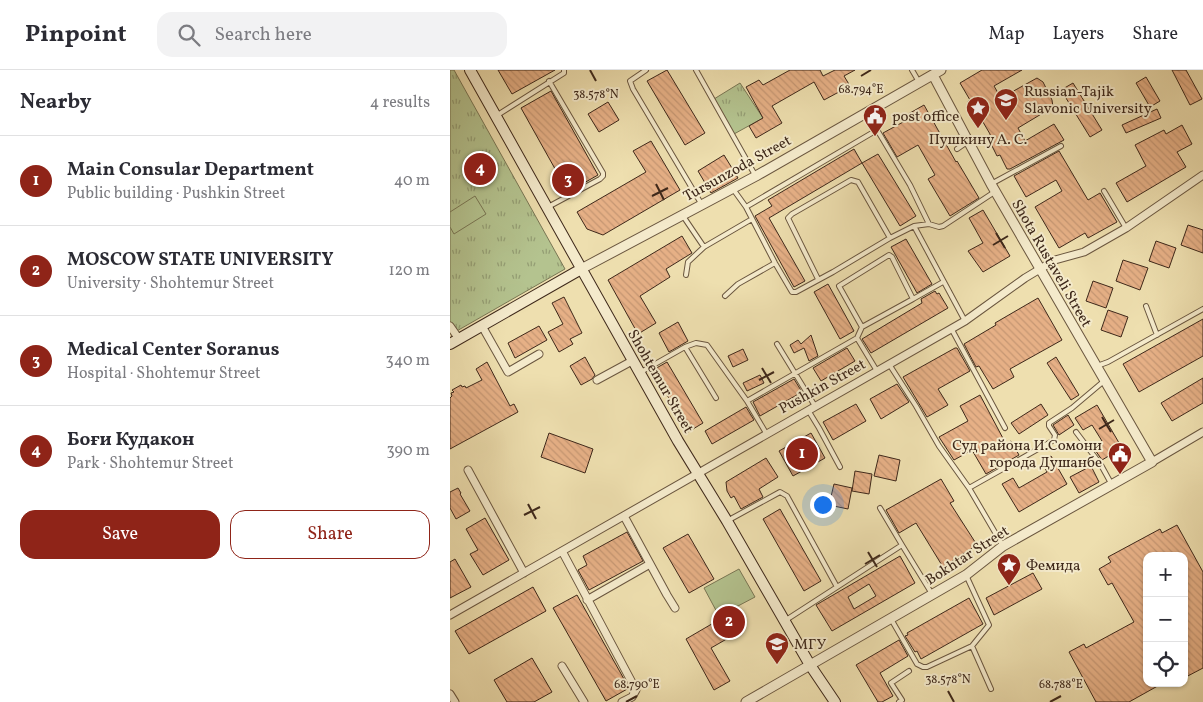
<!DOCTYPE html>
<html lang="en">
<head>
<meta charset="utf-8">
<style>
	:root { --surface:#fff; --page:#f2f2f3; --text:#2b2b33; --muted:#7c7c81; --line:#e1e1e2; --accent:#8f2418 }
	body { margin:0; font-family:Vollkorn,serif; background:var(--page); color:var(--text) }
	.controls { position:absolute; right:15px; bottom:15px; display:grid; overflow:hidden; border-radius:10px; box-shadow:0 1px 4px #0004 }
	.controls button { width:45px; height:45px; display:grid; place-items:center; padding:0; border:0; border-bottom:1px solid var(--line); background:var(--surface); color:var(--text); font:25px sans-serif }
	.you { position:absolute; left:372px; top:434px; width:18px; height:18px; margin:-12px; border:4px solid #fff; border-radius:50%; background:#1a73e8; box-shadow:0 0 0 8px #1a73e833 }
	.badge { display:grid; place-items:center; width:32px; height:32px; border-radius:50%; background:var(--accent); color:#fff; font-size:16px; font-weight:700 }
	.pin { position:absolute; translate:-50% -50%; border:2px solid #fff; box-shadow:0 1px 5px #0006 }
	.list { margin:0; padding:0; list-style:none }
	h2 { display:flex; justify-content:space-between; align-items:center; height:65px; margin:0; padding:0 20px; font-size:21px }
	h2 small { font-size:16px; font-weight:400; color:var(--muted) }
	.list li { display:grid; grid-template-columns:32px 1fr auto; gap:15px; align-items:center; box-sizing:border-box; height:90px; padding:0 20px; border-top:1px solid var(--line) }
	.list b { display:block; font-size:19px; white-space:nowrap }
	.list p { margin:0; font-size:16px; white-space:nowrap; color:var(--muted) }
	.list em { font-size:16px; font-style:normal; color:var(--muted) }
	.actions { display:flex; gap:10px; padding:15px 20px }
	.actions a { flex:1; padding:11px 0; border:1px solid var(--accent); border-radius:15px; text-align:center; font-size:18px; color:var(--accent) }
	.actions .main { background:var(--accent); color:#fff }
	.icon { flex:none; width:28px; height:28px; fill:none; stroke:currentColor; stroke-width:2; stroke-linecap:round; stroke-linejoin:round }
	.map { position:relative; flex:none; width:753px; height:632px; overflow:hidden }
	header { display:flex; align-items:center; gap:30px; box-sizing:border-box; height:70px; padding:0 25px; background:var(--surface); border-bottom:1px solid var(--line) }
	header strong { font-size:24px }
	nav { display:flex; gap:28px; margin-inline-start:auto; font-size:18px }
	.search { width:350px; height:45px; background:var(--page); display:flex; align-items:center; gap:12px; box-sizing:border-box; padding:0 18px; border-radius:15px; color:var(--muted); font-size:19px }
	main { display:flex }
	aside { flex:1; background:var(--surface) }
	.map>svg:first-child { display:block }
</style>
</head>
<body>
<header>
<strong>Pinpoint</strong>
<div class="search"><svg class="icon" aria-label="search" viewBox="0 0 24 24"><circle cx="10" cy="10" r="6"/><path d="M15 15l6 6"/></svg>Search here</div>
<nav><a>Map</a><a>Layers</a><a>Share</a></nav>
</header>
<main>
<aside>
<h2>Nearby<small>4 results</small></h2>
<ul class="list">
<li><span class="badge">1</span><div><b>Main Consular Department</b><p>Public building · Pushkin Street</p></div><em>40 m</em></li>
<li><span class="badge">2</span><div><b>MOSCOW STATE UNIVERSITY</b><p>University · Shohtemur Street</p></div><em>120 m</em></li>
<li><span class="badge">3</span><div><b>Medical Center Soranus</b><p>Hospital · Shohtemur Street</p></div><em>340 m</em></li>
<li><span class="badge">4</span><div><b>Боғи Кудакон</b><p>Park · Shohtemur Street</p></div><em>390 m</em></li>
</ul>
<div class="actions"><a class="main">Save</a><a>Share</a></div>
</aside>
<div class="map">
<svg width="753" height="632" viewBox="0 0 753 632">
	<defs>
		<pattern id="grass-tufts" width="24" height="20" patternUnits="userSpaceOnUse" patternTransform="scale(1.25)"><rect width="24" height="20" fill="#b4c38f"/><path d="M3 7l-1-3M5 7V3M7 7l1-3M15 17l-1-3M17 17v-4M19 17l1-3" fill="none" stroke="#949e74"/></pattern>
		<pattern id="building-back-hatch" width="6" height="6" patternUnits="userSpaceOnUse" patternTransform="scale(1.25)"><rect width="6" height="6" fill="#e6b086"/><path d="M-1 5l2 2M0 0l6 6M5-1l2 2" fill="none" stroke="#c69773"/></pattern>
	</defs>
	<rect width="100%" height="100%" fill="#eedfaf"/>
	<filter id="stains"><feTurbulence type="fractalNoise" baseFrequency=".004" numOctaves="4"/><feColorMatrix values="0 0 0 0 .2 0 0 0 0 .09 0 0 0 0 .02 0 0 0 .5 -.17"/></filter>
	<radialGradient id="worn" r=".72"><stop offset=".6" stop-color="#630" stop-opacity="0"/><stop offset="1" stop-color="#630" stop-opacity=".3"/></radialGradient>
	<path fill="url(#grass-tufts)" stroke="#797654" d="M0,0H4L115,199L5,262L0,253Z
		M290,13L313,48L284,64L264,29Z"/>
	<path fill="#b4c38f" stroke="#797654" d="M25,126L36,144L4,164L0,157V142Z
		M289,499L305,527L269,546L254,518Z"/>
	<path fill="url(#building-back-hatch)" stroke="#3e281a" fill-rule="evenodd" d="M48,0H105L62,24Z
		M217,0L255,63L235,75L197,11Z
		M340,0H370L373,6L385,0H405L394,6L400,16L374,30L364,12L322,36L332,53L306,68L299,56L313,48L296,17L309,10L313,15Z
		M532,0H572L544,16L551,28L587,8L593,12L602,30L603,37L568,58L575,71L604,54L614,70L560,99H557L550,85L547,86L540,72L541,71L540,64L530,47L524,44L518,31L520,30L510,13Z
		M722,0H736L752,29L740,35Z
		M696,7L710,31L700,37L686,13Z
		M623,13L652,60L640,67L611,20Z
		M101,21L148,105L118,122L71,38Z
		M158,32L169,50L149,62L138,44Z
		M474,35L506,92L507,91L529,128L500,146L478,109L485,105L468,75L447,87L433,63L455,51L453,47Z
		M707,39L711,48L676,63L672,55Z
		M732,55L742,74L727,82L736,97L677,132L666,113L696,96L685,75L714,60L716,64Z
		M201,71L230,120L153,165L137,159L127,142L196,102L183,81Z
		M404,79L412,93L319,148L355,211L344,217L305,146L322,136L318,130Z
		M609,81L638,130L650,123L667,152L638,168L635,163L609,178L585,137L612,121L606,110L576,127L564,106Z
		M428,84L466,146L450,156L412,93Z
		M274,85L288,108L261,123L248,101Z
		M533,140L560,186L533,202L518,181L533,173L519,148Z
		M738,155L753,160V183L731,175Z
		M232,166L242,183L216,199L220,207L190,226L206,253L188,264L158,210Z
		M456,169L482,214L467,223L441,177Z
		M706,171L726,178L719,198L699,191Z
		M673,190L698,198L690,220L666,211Z
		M643,211L663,218L656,238L636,231Z
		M378,214L404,261L390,269L364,222Z
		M485,221L487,224L489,223L498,238L421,283L412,269L472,233L471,229Z
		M114,227L132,263L120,269L123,274L109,282L98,262L113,254L102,233Z
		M588,228L612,270L560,299L564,307L543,319L529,296L526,297L514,274L546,255L545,253Z
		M658,240L678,247L671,267L651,260Z
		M753,249V286L689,322L673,294Z
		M228,252L238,271L219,282L209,263Z
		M89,256L97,270L65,288L58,273Z
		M361,265L368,286L359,291L354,278L344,283L340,275L348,270L351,274Z
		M397,278L405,291L371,311L363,298Z
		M505,278H507L520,301L488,319L498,335L477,347L453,307Z
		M293,279L298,290L283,297L278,286Z
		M135,287L145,305L142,309L131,315L120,296Z
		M606,287L629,325L621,330L597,293Z
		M37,292L60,336L64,334L68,342L0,379V328L2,326L1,323L4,322L2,320L11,315L12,317L15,316L16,318L32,310L26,299Z
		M217,292L253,353L238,362L203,300Z
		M310,305L314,313L297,321L293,313Z
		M753,308V333L722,351L711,333Z
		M344,309L352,322L310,346L303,332Z
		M447,314L459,332L431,349L420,329Z
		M530,325L556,374L561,371L569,385L536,404L522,380L504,390L489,367L518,351L510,336Z
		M406,334L416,351L383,370L373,352Z
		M591,334L598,345L569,364L561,353Z
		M647,335L672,378L652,390L643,377L652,371L642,355L633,360L625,348Z
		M296,337L304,350L262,374L255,361Z
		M618,345L624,355L609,365L603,355Z
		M99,363L143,379L135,403L91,387Z
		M361,363L375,388L343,406L329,381Z
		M429,385L450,390L446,411L424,406Z
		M601,386L617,414L569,442L552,414L563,408L569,418L597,402L592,392Z
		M316,388L328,407L309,419L313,427L291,439L284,426L281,428L277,421L276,412Z
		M641,396L649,412L629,423L620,407Z
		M405,401L422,404L419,424L402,421Z
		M491,409L504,431L500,433L527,475L493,497L466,453L449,463L436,440Z
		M384,414L402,418L398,439L379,435Z
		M8,418L11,423L10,424L20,441L6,449L0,438V422Z
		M330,439L371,511L354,521L313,449Z
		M35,448L59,490L33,505L20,484L28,480L16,459Z
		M727,455L753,502V598L734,608V486H697V613H713L679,632H646L619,582L634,574L636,578L684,552L662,513L658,515L649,499L661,492L658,487L710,459L712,463Z
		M177,462L193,491L139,520L128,500L137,495L133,486Z
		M238,464L264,509L239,523L213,478Z
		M450,486L465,513L382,561L366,535ZM419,514L426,526L404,539L398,527Z
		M5,489L21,517L0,528V492Z
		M583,503L592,519L544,545L536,528Z
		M83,517L96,541L19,584L5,561Z
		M127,525L179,618L156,631L103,538Z
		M519,528L533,554L471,589L467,581L465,582L455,566L458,565L457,563Z
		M284,541L294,559L261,578L280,611L264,620L236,569Z
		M449,570L458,586L430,603L443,626L432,632H428L406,595Z
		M82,588L102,622L84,632H57L44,610Z"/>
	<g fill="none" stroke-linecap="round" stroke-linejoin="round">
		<g stroke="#6a563f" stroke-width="6">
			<path id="service" d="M196,0L180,11L183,19L252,135
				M246,0L305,105
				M462,0L469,12
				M417,43L460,115L479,154
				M46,46L114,3V0
				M507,79L517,72
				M541,114L611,76
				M283,119L296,137L325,193L342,222H346L383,202L440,168L464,156L515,251
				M654,121L676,158
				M98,137L150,109L153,106V103L99,11
				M296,137L427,60
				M233,146L254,177L302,149
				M464,156L479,154L489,157L493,156L546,121
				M236,205L238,192L254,177
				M368,209L338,148L342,144L401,110L408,112L440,168
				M275,226L288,214L325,193
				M463,229L493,212
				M696,236L707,265
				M501,258L555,358
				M407,268L412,257L389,216L439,185L442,187L463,229L412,257
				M327,274L365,336
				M235,277L266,328
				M439,294L466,336L489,376L519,418L553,476
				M647,296L658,292L753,239
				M191,302L235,277L246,273L257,275L297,331L316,363
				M297,331L407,268L427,301
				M358,340L369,358L390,397
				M626,362L651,395L662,415
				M519,418L604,370L605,365L599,356V353L622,338L654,311
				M430,438L452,475
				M277,451L330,422L337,426L387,517L336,550
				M387,517L452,475L482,524
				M441,549L467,594L473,597H477L522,576L539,555L516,505
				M522,576L541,619
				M449,632L452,630L441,613L459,601"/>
		</g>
		<g stroke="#6a563f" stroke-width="9">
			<path id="minor" d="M0,256L9,269
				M32,256L58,302L89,284
				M147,310L182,291
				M702,392L753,362
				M18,400L74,503
				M174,446L217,525L225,538
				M112,481L186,620L182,627L172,632
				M137,530L200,494
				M0,545L515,251L575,208L605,190L634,182L676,158L753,105
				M112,596L134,632
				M0,624L5,632"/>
		</g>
		<g stroke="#6a563f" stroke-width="11">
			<path id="tertiary" d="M133,198L306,106L491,0
				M296,632L516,505L553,476L702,392L541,114L483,5"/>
		</g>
		<g stroke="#3e281a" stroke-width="12">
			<path id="secondary" d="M20,0L228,371L277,451L360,595L385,632
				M0,274L133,198"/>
		</g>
		<use href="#service" stroke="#f4eacb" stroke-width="4"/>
		<use href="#minor" stroke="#f4eacb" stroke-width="7"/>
		<use href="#tertiary" stroke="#f4eacb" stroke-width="9"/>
		<use href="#secondary" stroke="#f4eacb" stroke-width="10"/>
	</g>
	<path fill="none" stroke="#3e281a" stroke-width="2" d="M140,0L146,11M411,6L421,0M206,114L214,130M202,126L218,118M546,163L555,178M543,175L558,166M312,298L321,313M309,310L324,302M652,347L661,362M649,359L664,350M78,434L86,449M74,445L90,437M418,482L427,497M415,494L430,485M498,621L504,632M176,632L187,626M600,632L611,626"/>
	<defs>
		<g id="university-pin" transform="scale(1.25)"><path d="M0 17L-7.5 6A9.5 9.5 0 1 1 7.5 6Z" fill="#8f2418" stroke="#f4eacb"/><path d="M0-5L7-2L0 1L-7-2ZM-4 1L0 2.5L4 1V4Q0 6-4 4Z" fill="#fff"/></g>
		<g id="sight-pin" transform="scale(1.25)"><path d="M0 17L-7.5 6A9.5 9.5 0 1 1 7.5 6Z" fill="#8f2418" stroke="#f4eacb"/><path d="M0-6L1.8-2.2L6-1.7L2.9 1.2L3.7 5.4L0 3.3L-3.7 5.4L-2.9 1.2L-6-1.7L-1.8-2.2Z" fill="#fff"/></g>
		<g id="civic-pin" transform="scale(1.25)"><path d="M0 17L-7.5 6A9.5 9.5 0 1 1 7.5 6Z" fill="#8f2418" stroke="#f4eacb"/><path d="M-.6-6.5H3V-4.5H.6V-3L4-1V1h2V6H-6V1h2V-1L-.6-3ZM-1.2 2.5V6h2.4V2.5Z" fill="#fff"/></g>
	</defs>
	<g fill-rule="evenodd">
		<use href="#university-pin" x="556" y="30"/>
		<use href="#sight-pin" x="528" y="38"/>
		<use href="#civic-pin" x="425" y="46"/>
		<use href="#civic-pin" x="670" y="384"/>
		<use href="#sight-pin" x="559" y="495"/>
		<use href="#university-pin" x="327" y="574"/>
	</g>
	<g text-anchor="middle" stroke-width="4" stroke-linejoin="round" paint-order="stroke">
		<g font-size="15" fill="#3e281a" stroke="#f4eacb" text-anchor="start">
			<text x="574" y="26">Russian-Tajik<tspan x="574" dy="17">Slavonic University</tspan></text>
			<text x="442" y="51">post office</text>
			<text x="528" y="74" text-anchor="middle">Пушкину А. С.</text>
			<text x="652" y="380" text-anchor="end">Суд района И.Сомони<tspan x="652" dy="17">города Душанбе</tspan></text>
			<text x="576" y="500">Фемида</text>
			<text x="344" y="579">МГУ</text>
		</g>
		<g font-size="15" fill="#3e281a" stroke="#f4eacb">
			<text transform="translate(287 98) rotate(-29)" y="5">Tursunzoda Street</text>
			<text transform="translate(602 193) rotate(60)" y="5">Shota Rustaveli Street</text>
			<text transform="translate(211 311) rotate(60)" y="5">Shohtemur Street</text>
			<text transform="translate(372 316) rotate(-29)" y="5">Pushkin Street</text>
			<text transform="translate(517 485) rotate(-33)" y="5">Bokhtar Street</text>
		</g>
	</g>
	<g font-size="12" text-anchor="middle" fill="#3e281a" stroke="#f4eacb" stroke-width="4" stroke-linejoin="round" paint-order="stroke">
		<text x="411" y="23">68.794°E</text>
		<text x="146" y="28">38.578°N</text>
		<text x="498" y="613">38.578°N</text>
		<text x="187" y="618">68.790°E</text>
		<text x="611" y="618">68.788°E</text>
	</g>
	<rect width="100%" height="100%" filter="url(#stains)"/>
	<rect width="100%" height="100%" fill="url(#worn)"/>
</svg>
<div class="controls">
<button>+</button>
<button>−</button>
<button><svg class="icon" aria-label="locate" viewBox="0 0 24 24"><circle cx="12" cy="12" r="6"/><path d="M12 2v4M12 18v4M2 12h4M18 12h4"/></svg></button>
</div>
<div class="you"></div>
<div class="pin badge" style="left:352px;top:384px">1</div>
<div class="pin badge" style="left:279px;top:552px">2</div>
<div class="pin badge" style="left:118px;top:110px">3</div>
<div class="pin badge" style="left:30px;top:99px">4</div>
</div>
</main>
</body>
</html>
